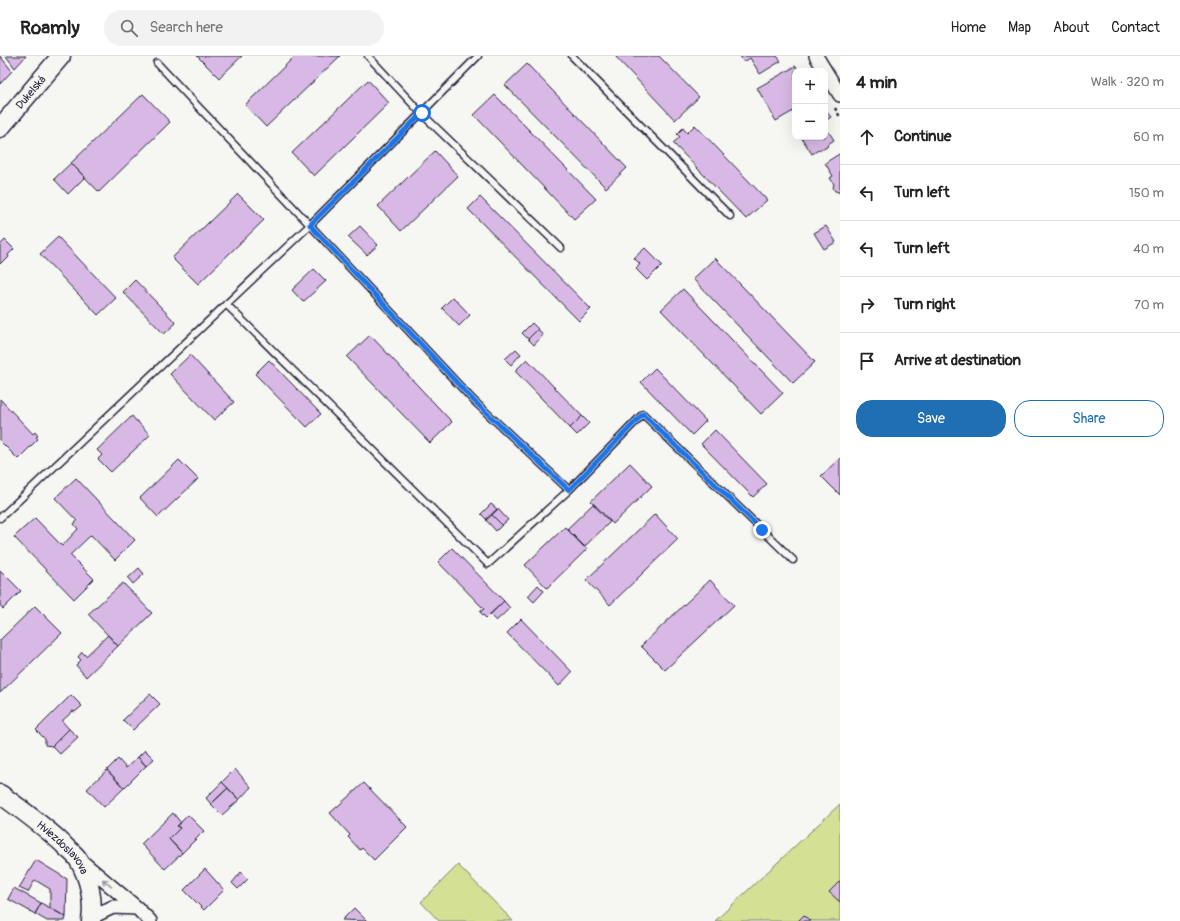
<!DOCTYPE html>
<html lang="en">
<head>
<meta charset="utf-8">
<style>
	:root { --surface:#fff; --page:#f2f2f2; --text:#222; --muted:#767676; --line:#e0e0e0; --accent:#1f6fb2 }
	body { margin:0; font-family:Pangolin,sans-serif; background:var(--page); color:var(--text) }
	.controls { position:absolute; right:12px; top:12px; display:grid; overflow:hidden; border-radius:8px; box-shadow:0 4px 16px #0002 }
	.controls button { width:36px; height:36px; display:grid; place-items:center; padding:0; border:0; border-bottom:1px solid var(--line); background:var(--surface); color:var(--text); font:20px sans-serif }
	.stop { position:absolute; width:12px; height:12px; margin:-9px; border:3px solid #1a73e8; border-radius:50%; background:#fff }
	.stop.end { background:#1a73e8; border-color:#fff; box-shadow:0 1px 4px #0008 }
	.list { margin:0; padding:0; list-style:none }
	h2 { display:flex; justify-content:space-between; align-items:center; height:52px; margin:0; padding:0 16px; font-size:17px }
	h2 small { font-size:13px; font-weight:400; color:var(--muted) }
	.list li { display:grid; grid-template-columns:26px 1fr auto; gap:12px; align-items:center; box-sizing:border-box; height:56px; padding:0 16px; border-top:1px solid var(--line) }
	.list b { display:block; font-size:15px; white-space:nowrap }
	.list em { font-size:13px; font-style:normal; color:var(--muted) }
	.actions { display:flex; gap:8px; padding:12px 16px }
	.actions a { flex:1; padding:9px 0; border:1px solid var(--accent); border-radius:16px; text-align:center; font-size:14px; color:var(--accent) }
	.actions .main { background:var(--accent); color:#fff }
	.icon { flex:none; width:22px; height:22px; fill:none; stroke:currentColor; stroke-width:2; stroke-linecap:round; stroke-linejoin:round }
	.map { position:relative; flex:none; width:840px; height:865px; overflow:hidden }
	header { display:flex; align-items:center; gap:24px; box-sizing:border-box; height:56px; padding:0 20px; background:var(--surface); border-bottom:1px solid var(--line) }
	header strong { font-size:19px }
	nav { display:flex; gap:22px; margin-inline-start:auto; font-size:14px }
	.search { width:280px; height:36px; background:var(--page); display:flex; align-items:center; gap:10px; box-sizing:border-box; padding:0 14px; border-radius:22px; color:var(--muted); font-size:15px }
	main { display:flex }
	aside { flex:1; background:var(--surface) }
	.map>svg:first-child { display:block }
</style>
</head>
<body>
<header>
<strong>Roamly</strong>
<div class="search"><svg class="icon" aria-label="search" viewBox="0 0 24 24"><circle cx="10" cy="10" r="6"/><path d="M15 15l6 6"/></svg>Search here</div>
<nav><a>Home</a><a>Map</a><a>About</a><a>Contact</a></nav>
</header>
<main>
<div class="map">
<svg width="840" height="865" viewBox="0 0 840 865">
	<rect width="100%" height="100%" fill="#f6f6f2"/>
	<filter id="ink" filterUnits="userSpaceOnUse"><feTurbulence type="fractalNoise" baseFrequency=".025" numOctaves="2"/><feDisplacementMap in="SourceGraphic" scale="8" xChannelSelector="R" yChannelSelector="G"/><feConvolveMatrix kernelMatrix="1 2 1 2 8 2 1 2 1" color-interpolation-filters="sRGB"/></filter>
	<g filter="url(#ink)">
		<path fill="#d4e093" stroke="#7b8167" d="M840,748V865H715Z
			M458,809L513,865H439L421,846Z"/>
		<path fill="#d8b9e5" stroke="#22223b" d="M0,0L12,15L0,28Z
			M6,0H26L15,12Z
			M197,0H242L219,22Z
			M295,0H340L266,71L245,49Z
			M615,0H659L699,41L675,64Z
			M740,0H777L781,5L760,18L750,2L744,6Z
			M527,8L627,112L606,132L505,29Z
			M796,10L799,15H795V54L776,65L757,32Z
			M368,24L389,47L314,120L292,97Z
			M143,38L170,66L99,136L71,107Z
			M495,39L596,143L574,163L474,59Z
			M825,54L831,61L825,65Z
			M695,69L767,144L746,163L673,87L680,81L677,78L683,72L687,77Z
			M825,70L834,84L828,88L827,91L823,93H820L812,98L801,81H825Z
			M435,95L458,120L401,175L378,150Z
			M839,98L840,100V138L839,136L835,135L833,132L834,128L830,122L833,120L825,107Z
			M71,107L85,121L68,138L54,123Z
			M238,138L264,164L198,228L172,202Z
			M480,141L591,253L579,265L468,153Z
			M360,170L378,189L367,199L348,181Z
			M826,170L836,186L824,193L814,177Z
			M58,181L116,242L98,259L40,198Z
			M5,184L14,193L8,199L9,201L6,204L5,203L0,208V189Z
			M645,192L662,209L647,224L636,213L640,208L634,202Z
			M715,202L815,306L793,327L693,223Z
			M314,213L326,225L303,246L292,234Z
			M135,224L176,267L164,278L123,236Z
			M683,233L783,337L761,358L661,254Z
			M453,241L470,259L459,270L442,252Z
			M532,267L538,273L528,283L522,277Z
			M538,273L543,279L534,289L528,283Z
			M370,279L452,366L430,387L347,301Z
			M516,293L521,298L511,309L505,303Z
			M190,299L234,346L214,364L170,318Z
			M527,303L582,360L570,372L515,315Z
			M269,304L321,358L307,371L255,318Z
			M655,312L706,365L692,379L641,326Z
			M0,343L33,378L35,376L38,380L36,381L38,383L18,403L0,385Z
			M132,360L136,365H138V366L150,379L111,416L98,403L102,399L97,394Z
			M582,360L589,367L577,379L570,372Z
			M715,374L767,428L753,441L701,388Z
			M840,402V439L821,420Z
			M179,404L198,423L158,461L140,442Z
			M630,407L652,430L613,468L591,445Z
			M76,422L135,484L115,504L91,479L70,499L94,523L74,543L14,481L35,462L62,490L78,473L74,468L77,465L55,442Z
			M491,448L497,453L486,463L481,458Z
			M593,448L610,466L584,491L567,473Z
			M498,453L508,464L502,469L492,459Z
			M655,458L678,483L610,549L586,524Z
			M492,459L502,469L496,475L486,464Z
			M565,471L587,493L547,532L525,509Z
			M452,492L504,545L486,562L480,556L484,553L438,506Z
			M139,512L144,518L133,528L128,522Z
			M0,514L21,535L3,553L0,549Z
			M710,524L734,549L665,614L641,590Z
			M123,527L152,557L118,590L88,558Z
			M538,529L544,535L534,546L528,540Z
			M504,545L510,552L496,565L490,559Z
			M35,550L62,577L0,637V584Z
			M521,563L572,616L559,630L507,577Z
			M108,579L118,590L86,621L76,609L81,604L78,601L82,596L86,600Z
			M150,638L160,648L133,674L123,664Z
			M71,639L82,650L75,656L73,655L62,665L69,673L52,690L45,689V683L36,674Z
			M69,673L78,681L60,698L52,690Z
			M145,694L154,703L146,710L138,701Z
			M138,701L146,710L124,732L107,714L118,703L126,712Z
			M235,713L251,731L239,744L222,726Z
			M107,714L124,732L104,751L87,733Z
			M222,726L228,732L211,748L206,742Z
			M364,727L407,771L374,804L362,792L360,794L348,781L350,779L330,757Z
			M228,732L239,744L222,759L211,748Z
			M173,757L181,767L177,770L180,772L169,783L182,797L165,813L141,788Z
			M188,759L204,775L182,797L169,783L180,772L177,770Z
			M36,804L67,823L66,861L50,852V833L35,824L28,836L19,832Z
			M205,813L224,834L204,854L184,834Z
			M241,816L248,823L238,833L232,827Z
			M840,825V846L829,836Z
			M14,832L41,847L35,858L8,843Z
			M41,847L66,861L65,865H47L35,858Z
			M354,852L367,865L342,864Z
			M804,859L810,865H798Z"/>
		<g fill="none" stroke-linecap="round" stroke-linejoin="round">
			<g stroke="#22223b" stroke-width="9">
				<path id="lane" d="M368,0L421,57L561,192
					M572,0L730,160
					M157,7L310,169L478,0
					M226,248L488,508L569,434
					M0,462L310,169L473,344L569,434L643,358L793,504"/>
			</g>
			<g stroke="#22223b" stroke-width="16">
				<path id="street" d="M816,0L840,39
					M81,805L137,852L150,865
					M92,861L113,851L137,852"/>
			</g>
			<g stroke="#22223b" stroke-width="21">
				<g id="secondary">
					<path id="s1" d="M0,72L61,0"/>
					<path id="s2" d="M0,738C22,754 43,769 63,788C67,793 74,797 78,803C89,821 94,844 91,865"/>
				</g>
			</g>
			<path stroke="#22223b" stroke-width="2.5" stroke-dasharray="3 3" stroke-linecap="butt" d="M835,52L840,61"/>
			<use href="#lane" stroke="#f6f6f2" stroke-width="6"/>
			<use href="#street" stroke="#f6f6f2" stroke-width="13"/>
			<use href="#secondary" stroke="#f6f6f2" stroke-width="18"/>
		</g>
		<defs><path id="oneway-shaft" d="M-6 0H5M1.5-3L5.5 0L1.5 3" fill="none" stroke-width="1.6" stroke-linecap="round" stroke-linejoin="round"/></defs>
		<use stroke="#9797a0" href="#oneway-shaft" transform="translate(107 827) rotate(-140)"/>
	</g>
	<g fill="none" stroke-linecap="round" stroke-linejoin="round" filter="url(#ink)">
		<path stroke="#1a73e8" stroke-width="5" d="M422,57L310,169L473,344L569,434L643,358L762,474"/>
	</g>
	<g text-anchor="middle" stroke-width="3" stroke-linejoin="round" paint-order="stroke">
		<g font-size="11" fill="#22223b" stroke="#f6f6f2">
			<text dy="4" stroke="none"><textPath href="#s1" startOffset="47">Dukelská</textPath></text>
			<text dy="4" stroke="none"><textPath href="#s2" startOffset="83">Hviezdoslavova</textPath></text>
		</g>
	</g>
</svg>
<div class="controls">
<button>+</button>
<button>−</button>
</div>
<div class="stop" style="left:422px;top:57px"></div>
<div class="stop end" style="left:762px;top:474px"></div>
</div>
<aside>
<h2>4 min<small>Walk · 320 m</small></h2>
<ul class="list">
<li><svg class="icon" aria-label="ahead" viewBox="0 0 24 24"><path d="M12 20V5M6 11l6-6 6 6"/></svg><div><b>Continue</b></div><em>60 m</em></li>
<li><svg class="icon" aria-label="left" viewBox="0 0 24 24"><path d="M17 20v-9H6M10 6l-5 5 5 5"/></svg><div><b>Turn left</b></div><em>150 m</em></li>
<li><svg class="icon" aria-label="left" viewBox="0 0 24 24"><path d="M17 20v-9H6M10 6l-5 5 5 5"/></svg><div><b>Turn left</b></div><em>40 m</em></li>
<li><svg class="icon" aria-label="right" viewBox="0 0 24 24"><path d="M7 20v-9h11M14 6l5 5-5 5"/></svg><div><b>Turn right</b></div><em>70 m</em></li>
<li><svg class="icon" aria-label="arrive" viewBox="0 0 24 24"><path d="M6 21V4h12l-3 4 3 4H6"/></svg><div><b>Arrive at destination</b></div></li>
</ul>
<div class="actions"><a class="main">Save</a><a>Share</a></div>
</aside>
</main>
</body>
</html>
